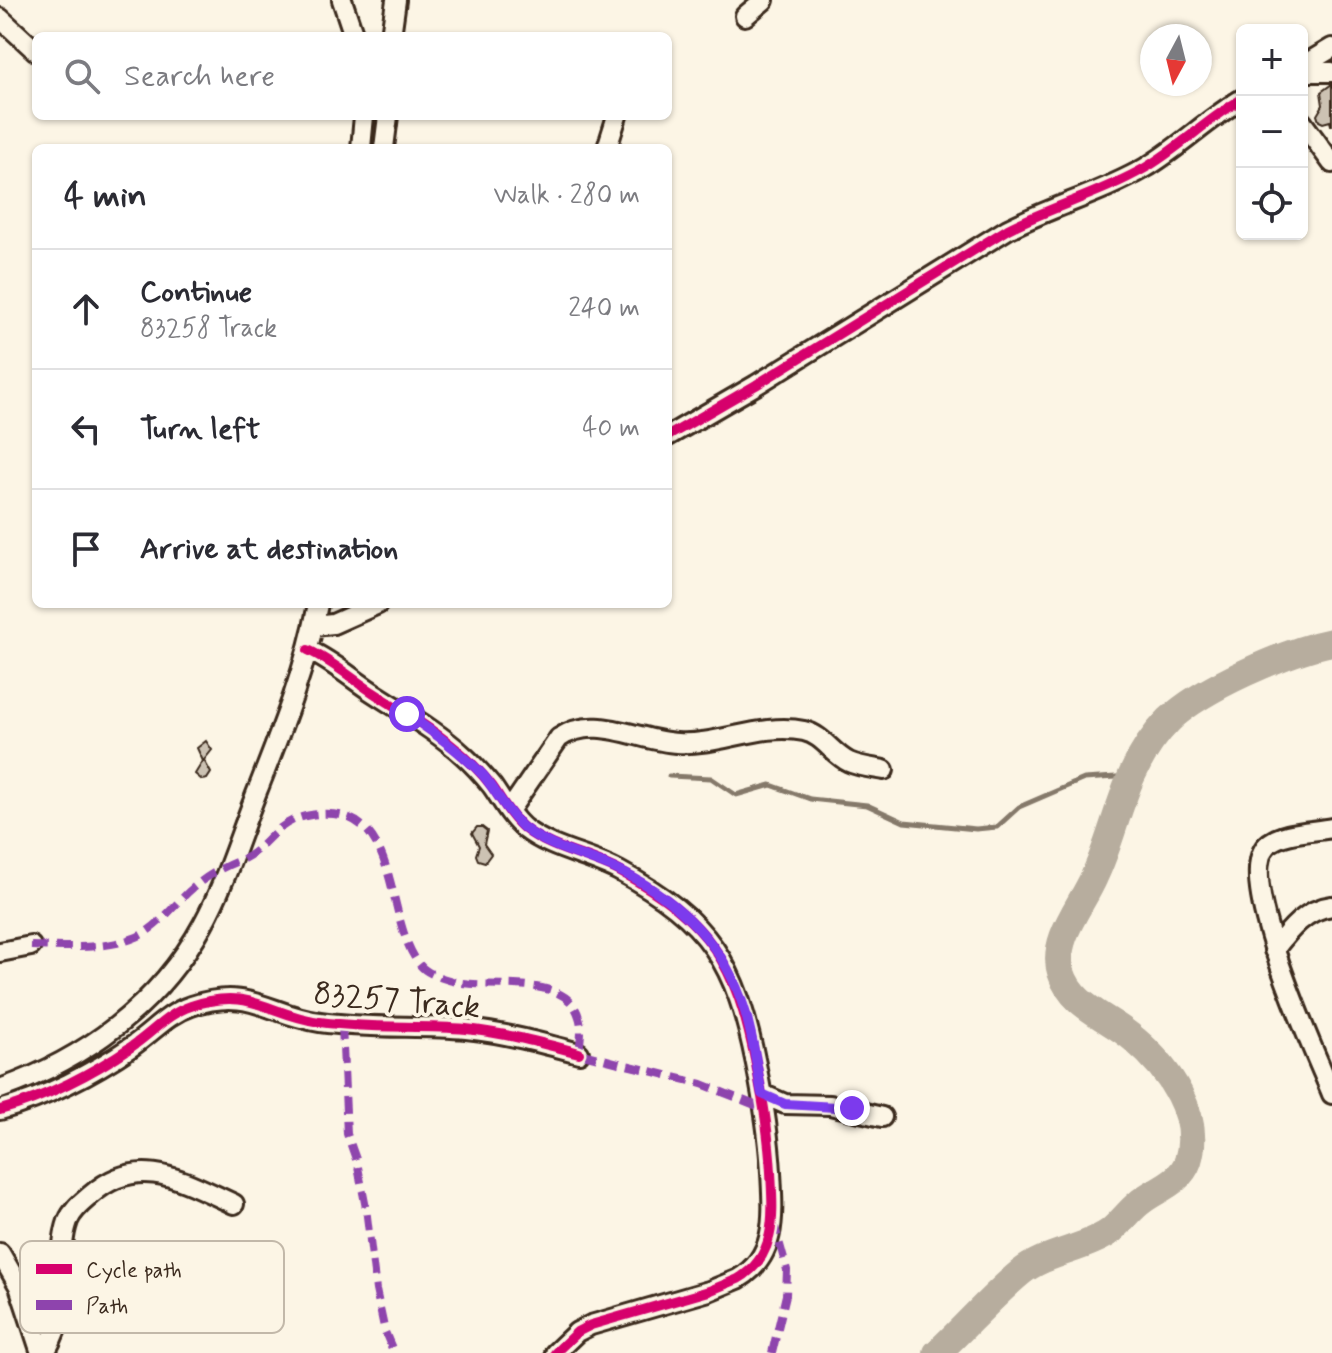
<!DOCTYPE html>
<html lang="en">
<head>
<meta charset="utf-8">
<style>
	:root { --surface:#fff; --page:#f7f7f7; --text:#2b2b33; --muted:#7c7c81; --line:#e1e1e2 }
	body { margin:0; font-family:Mynerve,sans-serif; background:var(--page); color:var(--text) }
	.controls { position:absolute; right:24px; top:24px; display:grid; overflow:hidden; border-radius:12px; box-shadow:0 2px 6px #0004 }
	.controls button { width:72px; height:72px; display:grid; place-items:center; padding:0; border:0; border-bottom:2px solid var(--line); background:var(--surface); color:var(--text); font:40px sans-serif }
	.compass { position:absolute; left:1140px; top:24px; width:72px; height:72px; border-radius:50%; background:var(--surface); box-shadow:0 2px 6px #0004; rotate:187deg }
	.stop { position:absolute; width:24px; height:24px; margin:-18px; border:6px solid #7c3aed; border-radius:50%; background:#fff }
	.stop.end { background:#7c3aed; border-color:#fff; box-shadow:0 2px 8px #0008 }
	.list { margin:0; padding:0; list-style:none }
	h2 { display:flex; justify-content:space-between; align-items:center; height:104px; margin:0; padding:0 32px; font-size:34px }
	h2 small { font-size:26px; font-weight:400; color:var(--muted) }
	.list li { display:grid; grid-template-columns:52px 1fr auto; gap:24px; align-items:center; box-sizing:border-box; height:120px; padding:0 32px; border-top:2px solid var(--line) }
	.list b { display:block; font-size:30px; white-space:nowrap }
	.list p { margin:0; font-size:26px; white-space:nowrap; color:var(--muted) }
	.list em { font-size:26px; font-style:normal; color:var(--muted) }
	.icon { flex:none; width:44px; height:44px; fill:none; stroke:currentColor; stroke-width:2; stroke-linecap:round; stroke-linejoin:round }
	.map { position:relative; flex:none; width:1332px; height:1353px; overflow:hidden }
	.search { position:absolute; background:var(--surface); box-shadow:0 2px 6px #0004; left:32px; top:32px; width:640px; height:88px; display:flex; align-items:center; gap:20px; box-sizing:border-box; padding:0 28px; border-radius:12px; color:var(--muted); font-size:30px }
	.panel { position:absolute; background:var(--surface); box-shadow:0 2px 6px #0004; left:32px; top:144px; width:640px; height:464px; border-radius:12px }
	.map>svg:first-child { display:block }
</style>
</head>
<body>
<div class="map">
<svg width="1332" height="1353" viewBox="0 0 1332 1353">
	<rect width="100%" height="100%" fill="#fcf5e5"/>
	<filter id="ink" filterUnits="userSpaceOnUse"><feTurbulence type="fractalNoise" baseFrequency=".0125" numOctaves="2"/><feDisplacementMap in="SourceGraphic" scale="16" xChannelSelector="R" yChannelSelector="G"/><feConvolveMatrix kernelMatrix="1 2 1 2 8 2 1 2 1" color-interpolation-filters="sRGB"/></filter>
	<g filter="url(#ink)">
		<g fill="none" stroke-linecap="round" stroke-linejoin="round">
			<path stroke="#85796b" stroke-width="5" d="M669,776L711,778L736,795L771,785L810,799L867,805L904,822L976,829L997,827L1019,807L1084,779L1132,776"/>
			<path stroke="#b7ad9e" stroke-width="28" d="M937,1353C965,1327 991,1297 1020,1273C1046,1252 1082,1250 1108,1233C1119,1225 1128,1212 1139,1203C1155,1189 1180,1184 1188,1161C1202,1115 1168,1068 1135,1040C1110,1017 1072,1008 1061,972C1051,940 1082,905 1094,877C1110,844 1117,808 1132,775C1141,755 1154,735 1169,720C1202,688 1287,651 1332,642"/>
		</g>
		<path fill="#ccc2b3" stroke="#3b2a1e" stroke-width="2" d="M1332,84V125H1331L1330,121L1323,123L1319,121L1317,115L1323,105L1321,92Z
			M206,741L212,750L204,760L211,773L207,779L202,780L195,774L203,761L197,748Z
			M477,827H482L487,831L484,844L491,854L485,862L478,860L476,855L479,846L472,833Z"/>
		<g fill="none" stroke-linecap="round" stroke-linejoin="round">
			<g stroke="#3b2a1e" stroke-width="24">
				<path id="minor" d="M342,0L354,36
					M745,16L764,0
					M0,18L36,51
					M391,36L396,0
					M1302,66L1332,48
					M1302,72H1332
					M1302,122L1332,163
					M361,148L364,116
					M384,148L388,116
					M607,148L617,116
					M668,436L756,385L1008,229C1053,206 1102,193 1145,168C1179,148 1209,118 1242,99
					M314,626L333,624L378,604
					M308,650C332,661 351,678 374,693C403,712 437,731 463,755C473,764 483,775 492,786C502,800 511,818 525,829C552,850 589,855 619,871C710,920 736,964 756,1064C763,1099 769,1135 771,1172C773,1213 778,1256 738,1279L709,1291L591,1325L577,1332L555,1353
					M509,811L559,738C595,713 638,741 677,743C718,746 762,722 804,731C823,735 832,754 849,762C860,767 873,768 884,770
					M1332,828C1313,832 1282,831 1267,845C1233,879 1315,1052 1332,1094
					M1274,950C1289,930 1306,909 1332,906
					M0,952L31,946
					M0,1089C85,1059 159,1005 203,924C226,882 240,834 258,789C282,728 306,668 318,604
					M762,1094L785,1104L830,1105L882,1117
					M0,1110C45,1098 93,1073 131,1047C152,1033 167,1014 191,1006C251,986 268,1015 320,1022C369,1029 418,1025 466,1029C505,1033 542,1043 579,1053
					M0,1253L19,1286L41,1353
					M45,1353C52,1340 58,1327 60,1313C65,1284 58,1249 68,1221C73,1209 83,1202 92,1194C140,1152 185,1182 234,1204"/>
			</g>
			<use href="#minor" stroke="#fcf5e5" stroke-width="18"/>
			<path stroke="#8e44ad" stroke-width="8" stroke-dasharray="16 8" stroke-linecap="butt" d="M31,946C64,947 103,950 134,938C157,930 175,903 194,887C207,876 224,866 241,860C267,849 273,821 311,815C404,800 382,919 420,965C427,974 442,978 452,981C486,991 566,971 579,1017C583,1028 580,1042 579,1053L702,1084L765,1109
				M342,1025L347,1134L357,1162L366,1208L376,1290L385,1332L394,1353
				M772,1353L786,1295L787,1270L775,1227"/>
			<g stroke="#fcf5e5" stroke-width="15">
				<path id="cycleway" d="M668,436L756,385L1008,229C1053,206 1102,193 1145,168C1179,148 1209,118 1242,99
					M308,650C332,661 351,678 374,693C403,712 437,731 463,755C473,764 483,775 492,786C502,800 511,818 525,829C552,850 589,855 619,871C710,920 736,964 756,1064C763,1099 769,1135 771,1172C773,1213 778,1256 738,1279L709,1291L591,1325L577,1332L555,1353
					M0,1110C45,1098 93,1073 131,1047C152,1033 167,1014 191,1006C251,986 268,1015 320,1022C369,1029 418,1025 466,1029C505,1033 542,1043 579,1053"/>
			</g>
			<use href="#cycleway" stroke="#d6006c" stroke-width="10"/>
		</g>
	</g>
	<g fill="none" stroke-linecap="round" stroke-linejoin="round" filter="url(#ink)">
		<path stroke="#7c3aed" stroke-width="10" d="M407,714C434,733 460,751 483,775C497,792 507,813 524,828C549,848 584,855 613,868C670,893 720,939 741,999C752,1029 756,1063 762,1094L785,1104L852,1108"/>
	</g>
	<g text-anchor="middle" stroke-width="8" stroke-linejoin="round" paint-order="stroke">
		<g font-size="32" fill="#3b2a1e" stroke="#fcf5e5">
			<text transform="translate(397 999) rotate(5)" y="11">83257 Track</text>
		</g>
	</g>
	<rect x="20" y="1241" width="264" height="92" rx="12" fill="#fcf5e5" stroke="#c2b8a9" stroke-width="2"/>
	<rect x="36" y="1264" width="36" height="10" fill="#d6006c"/>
	<rect x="36" y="1300" width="36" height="10" fill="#8e44ad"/>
	<g font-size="22" fill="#3b2a1e">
		<text x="86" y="1277">Cycle path</text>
		<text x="86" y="1313">Path</text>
	</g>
</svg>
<div class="controls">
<button>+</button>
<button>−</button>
<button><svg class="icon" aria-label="locate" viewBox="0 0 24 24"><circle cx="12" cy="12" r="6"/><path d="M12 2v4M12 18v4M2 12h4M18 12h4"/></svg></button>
</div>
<svg class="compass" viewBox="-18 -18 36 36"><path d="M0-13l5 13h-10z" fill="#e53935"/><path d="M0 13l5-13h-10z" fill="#7c7c81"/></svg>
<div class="stop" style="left:407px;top:714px"></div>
<div class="stop end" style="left:852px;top:1108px"></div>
<div class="search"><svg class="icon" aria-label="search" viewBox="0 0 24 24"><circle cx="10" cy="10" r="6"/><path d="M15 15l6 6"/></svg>Search here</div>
<section class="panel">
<h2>4 min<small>Walk · 280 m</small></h2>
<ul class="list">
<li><svg class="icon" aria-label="ahead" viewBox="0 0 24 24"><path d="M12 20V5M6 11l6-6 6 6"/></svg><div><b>Continue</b><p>83258 Track</p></div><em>240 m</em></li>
<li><svg class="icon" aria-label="left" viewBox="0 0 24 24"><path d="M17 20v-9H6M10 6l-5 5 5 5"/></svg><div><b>Turn left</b></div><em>40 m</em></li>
<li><svg class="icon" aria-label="arrive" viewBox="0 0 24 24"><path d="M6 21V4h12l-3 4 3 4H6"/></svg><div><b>Arrive at destination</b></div></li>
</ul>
</section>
</div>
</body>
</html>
